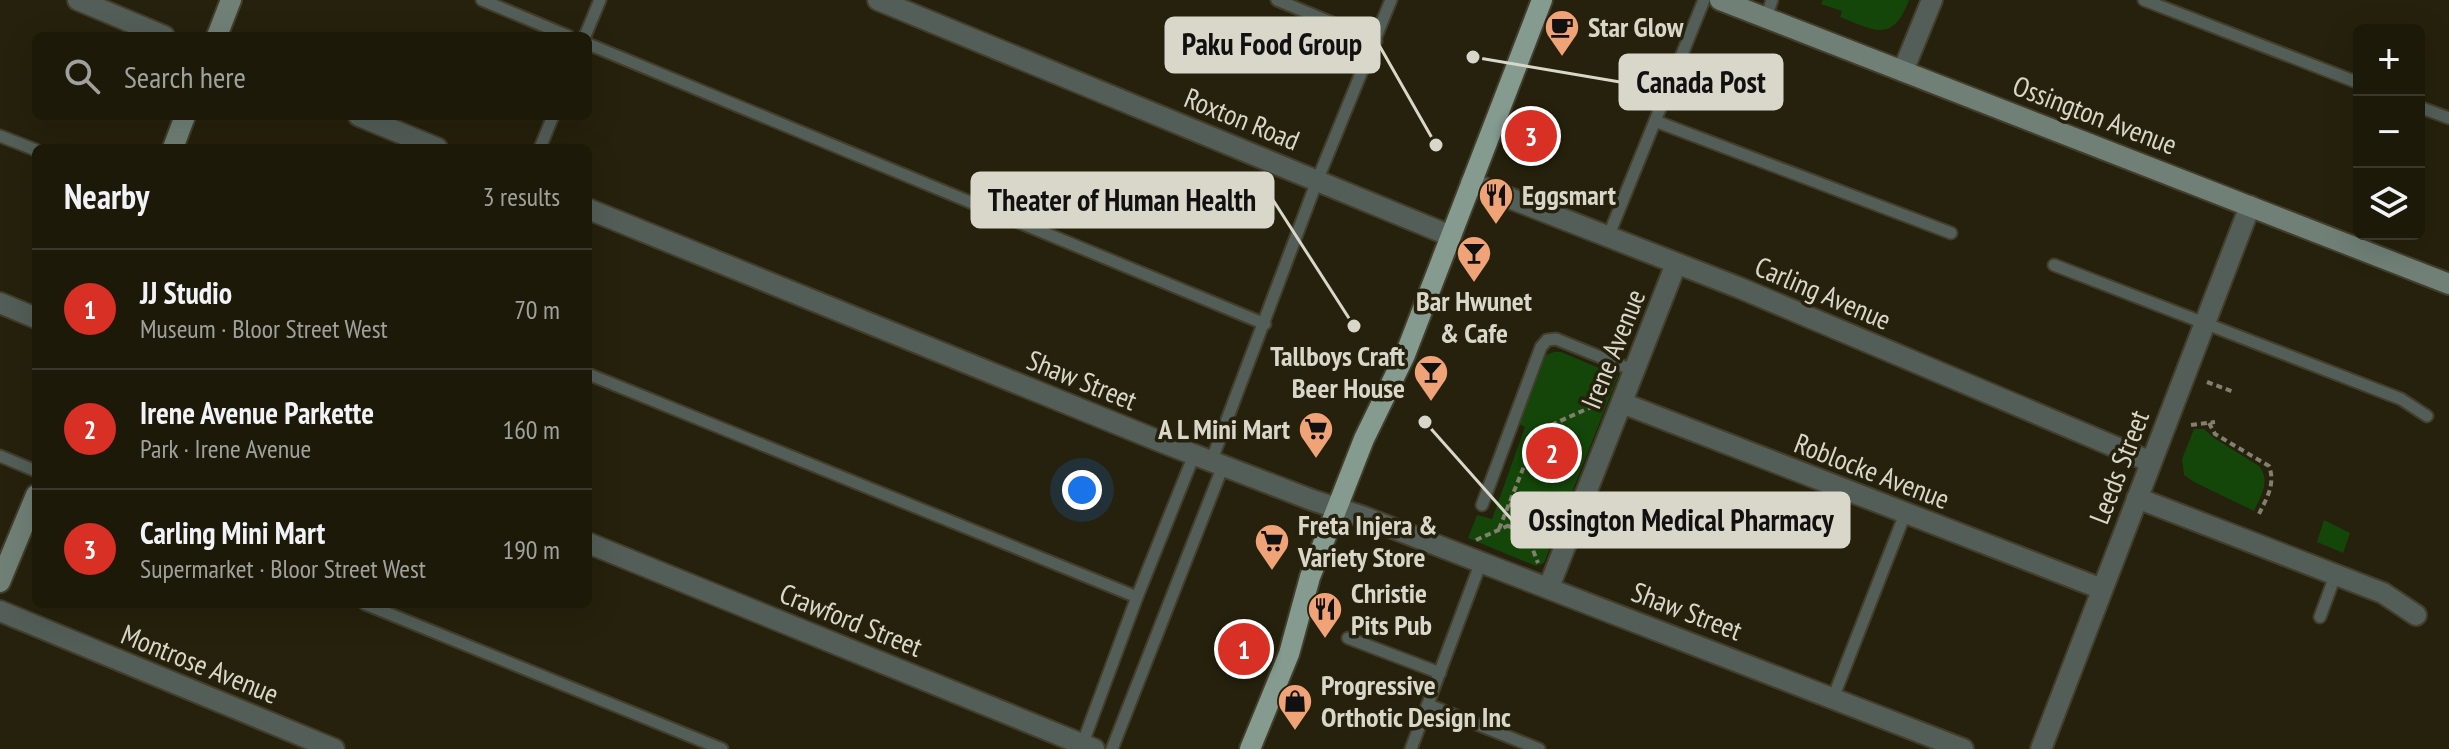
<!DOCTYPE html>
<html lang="en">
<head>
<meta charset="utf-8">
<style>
	:root { --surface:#1c1909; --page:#252212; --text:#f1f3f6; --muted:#a0a09c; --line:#3a382a; --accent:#d93025 }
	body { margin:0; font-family:"PT Sans Narrow",sans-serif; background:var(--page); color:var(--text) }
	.controls { position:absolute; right:24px; top:24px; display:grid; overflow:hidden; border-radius:12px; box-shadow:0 8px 32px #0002 }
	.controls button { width:72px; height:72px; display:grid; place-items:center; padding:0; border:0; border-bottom:2px solid var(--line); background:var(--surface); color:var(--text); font:40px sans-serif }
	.you { position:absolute; left:1082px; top:490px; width:28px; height:28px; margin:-20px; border:6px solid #fff; border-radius:50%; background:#1a73e8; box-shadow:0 0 0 12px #1a73e833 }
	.badge { display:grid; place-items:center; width:52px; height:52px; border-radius:50%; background:var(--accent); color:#fff; font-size:26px; font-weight:700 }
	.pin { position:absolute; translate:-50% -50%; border:4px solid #fff; box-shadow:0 2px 8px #0006 }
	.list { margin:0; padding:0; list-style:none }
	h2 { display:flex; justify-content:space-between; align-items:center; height:104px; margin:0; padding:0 32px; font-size:34px }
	h2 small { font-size:26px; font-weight:400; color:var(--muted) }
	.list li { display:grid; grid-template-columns:52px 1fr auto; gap:24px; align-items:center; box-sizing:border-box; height:120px; padding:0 32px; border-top:2px solid var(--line) }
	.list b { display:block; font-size:30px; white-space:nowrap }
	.list p { margin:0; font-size:26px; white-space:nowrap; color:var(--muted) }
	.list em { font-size:26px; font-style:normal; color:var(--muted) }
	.icon { flex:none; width:44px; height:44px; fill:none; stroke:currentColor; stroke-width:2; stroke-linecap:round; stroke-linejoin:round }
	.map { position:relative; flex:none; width:2449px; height:749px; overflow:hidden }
	.search { position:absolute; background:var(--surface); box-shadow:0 8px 32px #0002; left:32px; top:32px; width:560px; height:88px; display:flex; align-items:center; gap:20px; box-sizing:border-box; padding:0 28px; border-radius:12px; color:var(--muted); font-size:30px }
	.panel { position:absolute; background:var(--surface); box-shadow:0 8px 32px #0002; left:32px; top:144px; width:560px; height:464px; border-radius:12px }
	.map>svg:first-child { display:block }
</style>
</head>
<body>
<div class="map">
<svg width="2449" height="749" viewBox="0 0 2449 749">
	<rect width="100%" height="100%" fill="#25210c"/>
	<path fill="#144609" d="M1823,0H1909C1893,43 1875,31 1840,17L1842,11L1821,4Z
		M1554,352H1561L1618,376L1544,563L1536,566L1468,538L1477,515L1492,519L1525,427L1519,424L1546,355Z
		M2194,429H2204L2214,438L2259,466C2271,481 2261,495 2254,511L2194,482L2184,475L2182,459Z
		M2324,520L2350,533L2343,553L2317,542Z"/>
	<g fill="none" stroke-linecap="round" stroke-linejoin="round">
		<g stroke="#423e2a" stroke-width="15">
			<path id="lane" d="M482,0L568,36
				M1277,0L1376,41
				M2144,0L2359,83
				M1766,18L1772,0
				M585,36L600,0
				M588,44L1265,324
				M2419,107L2449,118
				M1655,121L1951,233
				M0,136L36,150
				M540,148L553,116
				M1608,237L1704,0
				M2054,265L2401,399L2427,416
				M588,374L1137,597
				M0,456L36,471
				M1211,462L1317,181L1391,0
				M1482,505L1541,347L1547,340L1556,339L1635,371
				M365,604L722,749
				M2320,617L2335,576
				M1348,638L1440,673
				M1833,698L1905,514
				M1429,705L1539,749
				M1081,748L1137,597L1194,455
				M1112,749L1223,466
				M1411,749L1481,562"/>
		</g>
		<g stroke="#423e2a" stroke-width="24">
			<path id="street" d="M78,0L164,36
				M878,0L1451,236
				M1903,71L1932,0
				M359,116L437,148
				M1471,183L1740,288L2151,462
				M588,209L1164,443L1312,500L1364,517L1963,749
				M0,303L36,318
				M1622,403L2102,589
				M2137,498L2383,593L2416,615
				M588,543L1094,749
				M1549,587L1676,264
				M0,611L334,749
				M2041,749L2250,206"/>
		</g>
		<g stroke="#423e2a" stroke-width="24">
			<path id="secondary" d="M1720,0L2449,284
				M217,36L231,0
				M173,148L185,116
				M0,582L36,495"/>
		</g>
		<g stroke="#423e2a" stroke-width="24">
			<path id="primary" d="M1250,749L1289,654L1310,577L1364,439L1405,355L1542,0"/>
		</g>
		<path stroke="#827f6e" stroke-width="4" stroke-dasharray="6 4" stroke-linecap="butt" d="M2207,382L2234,392
			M2209,423L2215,434L2269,466C2276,485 2266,499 2258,516
			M2191,425L2215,422
			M1508,526L1526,532L1534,514L1509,504
			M1499,529L1538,431L1600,403
			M1526,532L1538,563
			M1476,540L1563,501"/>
		<use href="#lane" stroke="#535e58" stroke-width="11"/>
		<use href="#street" stroke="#535e58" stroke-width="20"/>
		<use href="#secondary" stroke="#708077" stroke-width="20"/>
		<use href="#primary" stroke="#859b90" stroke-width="20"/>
	</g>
	<defs>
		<g id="cafe-pin" transform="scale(1.8)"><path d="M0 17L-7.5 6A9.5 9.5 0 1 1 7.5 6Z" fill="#efa377" stroke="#25210c"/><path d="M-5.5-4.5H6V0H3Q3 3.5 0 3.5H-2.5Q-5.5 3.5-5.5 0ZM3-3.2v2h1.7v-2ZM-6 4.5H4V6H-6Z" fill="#111"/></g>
		<g id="restaurant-pin" transform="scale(1.8)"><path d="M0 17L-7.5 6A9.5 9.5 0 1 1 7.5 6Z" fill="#efa377" stroke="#25210c"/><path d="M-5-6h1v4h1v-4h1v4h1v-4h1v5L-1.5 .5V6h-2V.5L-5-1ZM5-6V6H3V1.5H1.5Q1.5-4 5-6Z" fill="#111"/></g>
		<g id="bar-pin" transform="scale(1.8)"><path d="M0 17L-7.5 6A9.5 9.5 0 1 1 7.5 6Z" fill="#efa377" stroke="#25210c"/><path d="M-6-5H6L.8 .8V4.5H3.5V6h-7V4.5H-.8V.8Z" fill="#111"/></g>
		<g id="supermarket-pin" transform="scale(1.8)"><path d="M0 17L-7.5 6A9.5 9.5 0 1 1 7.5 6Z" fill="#efa377" stroke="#25210c"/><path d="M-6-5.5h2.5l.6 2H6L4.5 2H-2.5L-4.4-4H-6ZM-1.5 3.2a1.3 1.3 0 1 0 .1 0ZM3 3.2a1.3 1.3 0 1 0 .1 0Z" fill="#111"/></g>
		<g id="shop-pin" transform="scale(1.8)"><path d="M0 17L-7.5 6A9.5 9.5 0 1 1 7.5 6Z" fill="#efa377" stroke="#25210c"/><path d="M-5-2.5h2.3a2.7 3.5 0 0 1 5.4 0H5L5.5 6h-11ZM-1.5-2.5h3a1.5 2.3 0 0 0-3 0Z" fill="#111"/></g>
	</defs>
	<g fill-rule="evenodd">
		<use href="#cafe-pin" x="1562" y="27"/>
		<use href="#restaurant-pin" x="1496" y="195"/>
		<use href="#bar-pin" x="1474" y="253"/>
		<use href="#bar-pin" x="1431" y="372"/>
		<use href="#supermarket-pin" x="1316" y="429"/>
		<use href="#supermarket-pin" x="1272" y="541"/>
		<use href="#restaurant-pin" x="1325" y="609"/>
		<use href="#shop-pin" x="1295" y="701"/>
	</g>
	<g text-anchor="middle" stroke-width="7" stroke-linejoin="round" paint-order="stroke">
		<g font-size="28" font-weight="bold" fill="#d9d7ca" stroke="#25210c" text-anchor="start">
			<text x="1588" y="37">Star Glow</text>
			<text x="1522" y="205">Eggsmart</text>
			<text x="1474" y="311" text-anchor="middle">Bar Hwunet<tspan x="1474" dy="32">&amp; Cafe</tspan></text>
			<text x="1405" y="366" text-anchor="end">Tallboys Craft<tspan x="1405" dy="32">Beer House</tspan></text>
			<text x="1290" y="439" text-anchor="end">A L Mini Mart</text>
			<text x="1298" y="535">Freta Injera &amp;<tspan x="1298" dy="32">Variety Store</tspan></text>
			<text x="1351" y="603">Christie<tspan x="1351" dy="32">Pits Pub</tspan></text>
			<text x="1321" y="695">Progressive<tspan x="1321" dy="32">Orthotic Design Inc</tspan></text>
		</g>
		<g font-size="28" fill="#d9d7ca" stroke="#25210c">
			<text transform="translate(2095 115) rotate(21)" y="10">Ossington Avenue</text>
			<text transform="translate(1242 119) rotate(22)" y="10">Roxton Road</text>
			<text transform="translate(1823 293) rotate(23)" y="10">Carling Avenue</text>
			<text transform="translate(1613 349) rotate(-68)" y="10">Irene Avenue</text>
			<text transform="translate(1082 380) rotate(22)" y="10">Shaw Street</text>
			<text transform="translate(2119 467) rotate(-69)" y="10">Leeds Street</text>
			<text transform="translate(1872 471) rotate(21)" y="10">Roblocke Avenue</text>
			<text transform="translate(1687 611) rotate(21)" y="10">Shaw Street</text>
			<text transform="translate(851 620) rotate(22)" y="10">Crawford Street</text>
			<text transform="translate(200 664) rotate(22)" y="10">Montrose Avenue</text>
		</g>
	</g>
	<path fill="none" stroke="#d9d7ca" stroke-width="3" d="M1436 145L1379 45M1473 57L1620 82M1354 326L1273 200M1425 422L1512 520"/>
	<g fill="#d9d7ca" stroke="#25210c" stroke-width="3">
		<circle cx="1436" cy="145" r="8"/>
		<circle cx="1473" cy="57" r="8"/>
		<circle cx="1354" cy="326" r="8"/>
		<circle cx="1425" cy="422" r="8"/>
	</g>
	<g fill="#d9d7ca" stroke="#d9d7ca" stroke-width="3">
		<rect x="1166" y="18" width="213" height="54" rx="8"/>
		<rect x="1620" y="55" width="162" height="54" rx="8"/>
		<rect x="972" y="173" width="301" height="54" rx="8"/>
		<rect x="1512" y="493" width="337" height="54" rx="8"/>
	</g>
	<g font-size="30" text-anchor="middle" font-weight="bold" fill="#111">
		<text x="1272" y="55">Paku Food Group</text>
		<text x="1701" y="93">Canada Post</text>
		<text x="1122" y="211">Theater of Human Health</text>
		<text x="1681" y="531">Ossington Medical Pharmacy</text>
	</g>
</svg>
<div class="controls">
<button>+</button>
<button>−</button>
<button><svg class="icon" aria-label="layers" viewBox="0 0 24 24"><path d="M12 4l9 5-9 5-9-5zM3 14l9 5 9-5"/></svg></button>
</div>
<div class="you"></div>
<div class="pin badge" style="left:1244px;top:649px">1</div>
<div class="pin badge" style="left:1552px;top:453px">2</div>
<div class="pin badge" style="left:1531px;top:136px">3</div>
<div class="search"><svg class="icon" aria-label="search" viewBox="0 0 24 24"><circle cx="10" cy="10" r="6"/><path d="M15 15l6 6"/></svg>Search here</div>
<section class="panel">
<h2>Nearby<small>3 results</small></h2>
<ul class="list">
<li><span class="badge">1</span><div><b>JJ Studio</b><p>Museum · Bloor Street West</p></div><em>70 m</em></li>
<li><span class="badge">2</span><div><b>Irene Avenue Parkette</b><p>Park · Irene Avenue</p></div><em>160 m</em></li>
<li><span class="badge">3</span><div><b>Carling Mini Mart</b><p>Supermarket · Bloor Street West</p></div><em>190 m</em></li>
</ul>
</section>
</div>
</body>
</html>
